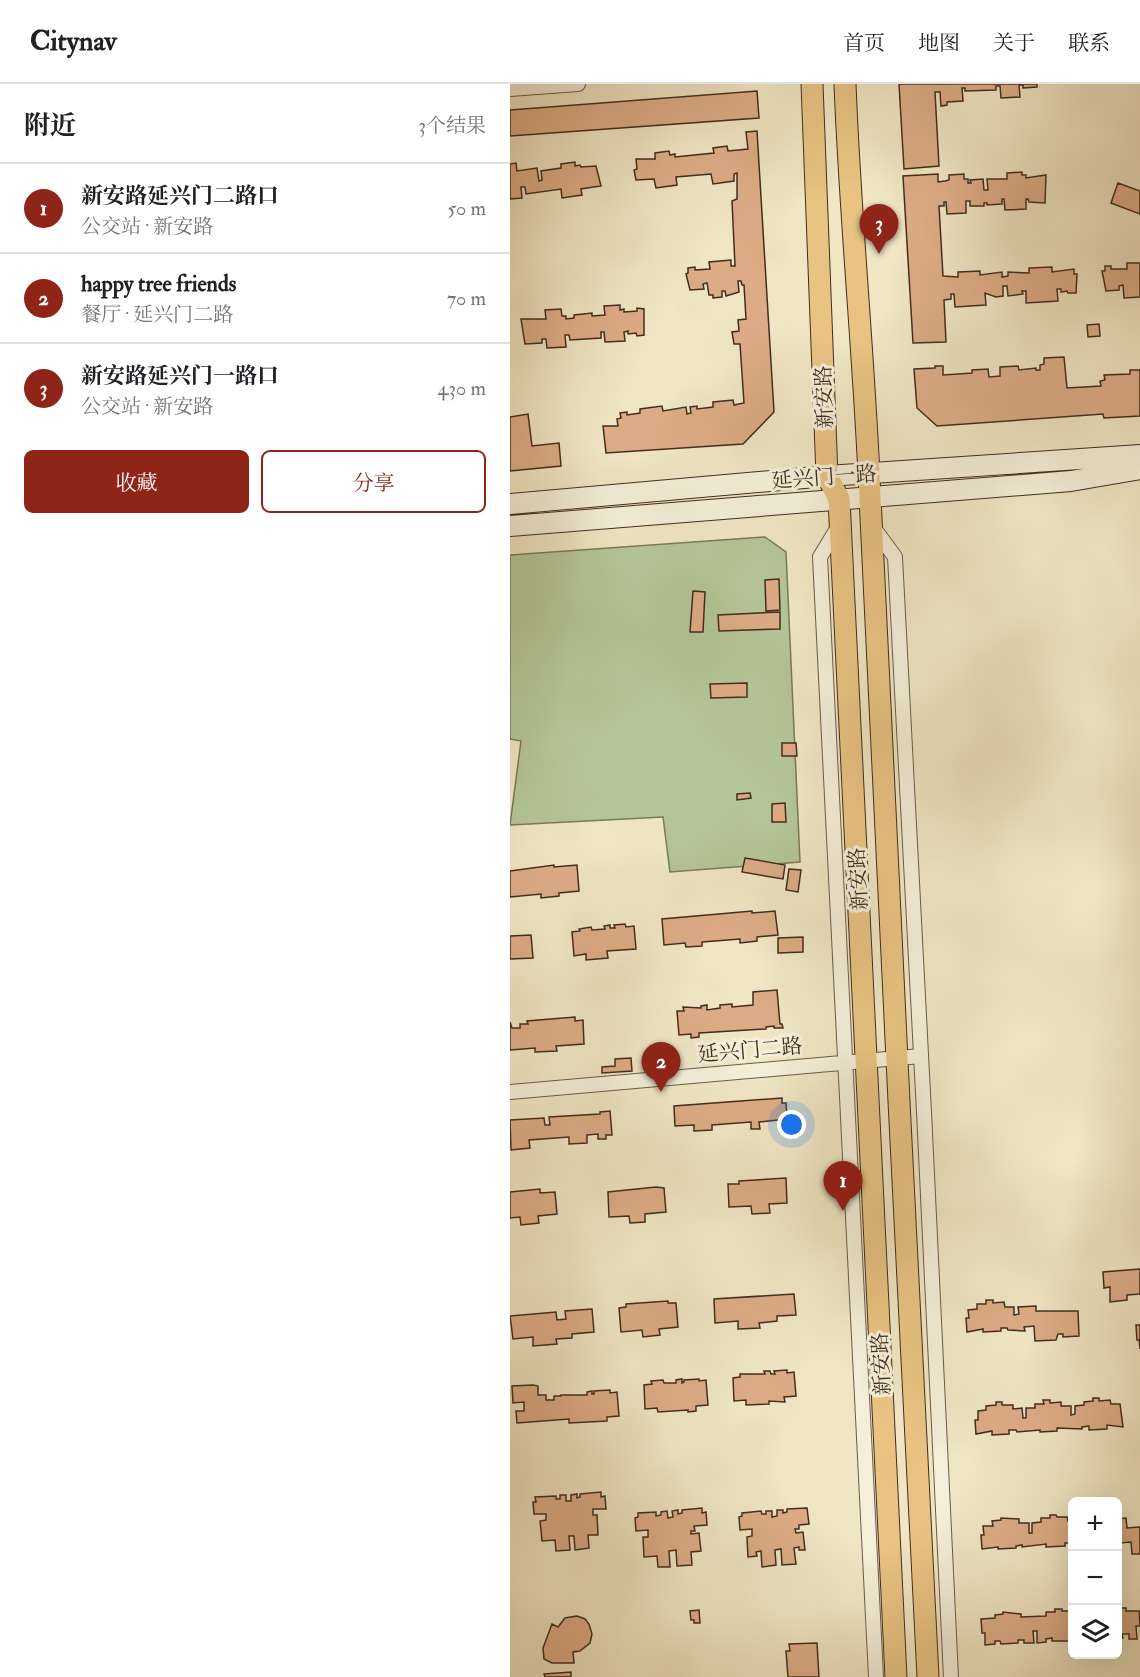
<!DOCTYPE html>
<html lang="zh">
<head>
<meta charset="utf-8">
<style>
	:root { --surface:#fff; --page:#f2f2f2; --text:#202124; --muted:#757577; --line:#e0e0e0; --accent:#8f2418 }
	body { margin:0; font-family:"IM FELL Double Pica","Noto Serif SC",serif; background:var(--page); color:var(--text) }
	.controls { position:absolute; right:18px; bottom:18px; display:grid; overflow:hidden; border-radius:9px; box-shadow:0 6px 24px #0002 }
	.controls button { width:54px; height:54px; display:grid; place-items:center; padding:0; border:0; border-bottom:2px solid var(--line); background:var(--surface); color:var(--text); font:30px sans-serif }
	.you { position:absolute; left:282px; top:1041px; width:21px; height:21px; margin:-15px; border:4px solid #fff; border-radius:50%; background:#1a73e8; box-shadow:0 0 0 9px #1a73e833 }
	.badge { display:grid; place-items:center; width:39px; height:39px; border-radius:50%; background:var(--accent); color:#fff; font-size:20px; font-weight:700 }
	.pin { position:absolute; translate:-50% -50px; filter:drop-shadow(0 2px 3px #0008) }
	.pin::after { content:''; position:absolute; top:32px; width:21px; height:18px; background:inherit; clip-path:polygon(0 0,100% 0,50% 100%) }
	.list { margin:0; padding:0; list-style:none }
	h2 { display:flex; justify-content:space-between; align-items:center; height:78px; margin:0; padding:0 24px; font-size:26px }
	h2 small { font-size:20px; font-weight:400; color:var(--muted) }
	.list li { display:grid; grid-template-columns:39px 1fr auto; gap:18px; align-items:center; box-sizing:border-box; height:90px; padding:0 24px; border-top:2px solid var(--line) }
	.list b { display:block; font-size:22px; white-space:nowrap }
	.list p { margin:0; font-size:20px; white-space:nowrap; color:var(--muted) }
	.list em { font-size:20px; font-style:normal; color:var(--muted) }
	.actions { display:flex; gap:12px; padding:18px 24px }
	.actions a { flex:1; padding:14px 0; border:2px solid var(--accent); border-radius:9px; text-align:center; font-size:21px; color:var(--accent) }
	.actions .main { background:var(--accent); color:#fff }
	.icon { flex:none; width:33px; height:33px; fill:none; stroke:currentColor; stroke-width:2; stroke-linecap:round; stroke-linejoin:round }
	.map { position:relative; flex:none; width:630px; height:1593px; overflow:hidden }
	header { display:flex; align-items:center; gap:36px; box-sizing:border-box; height:84px; padding:0 30px; background:var(--surface); border-bottom:2px solid var(--line) }
	header strong { font-size:28px }
	nav { display:flex; gap:33px; margin-inline-start:auto; font-size:21px }
	main { display:flex }
	aside { flex:1; background:var(--surface) }
	.map>svg:first-child { display:block }
</style>
</head>
<body>
<header>
<strong>Citynav</strong>
<nav><a>首页</a><a>地图</a><a>关于</a><a>联系</a></nav>
</header>
<main>
<aside>
<h2>附近<small>3个结果</small></h2>
<ul class="list">
<li><span class="badge">1</span><div><b>新安路延兴门二路口</b><p>公交站 · 新安路</p></div><em>50 m</em></li>
<li><span class="badge">2</span><div><b>happy tree friends</b><p>餐厅 · 延兴门二路</p></div><em>70 m</em></li>
<li><span class="badge">3</span><div><b>新安路延兴门一路口</b><p>公交站 · 新安路</p></div><em>430 m</em></li>
</ul>
<div class="actions"><a class="main">收藏</a><a>分享</a></div>
</aside>
<div class="map">
<svg width="630" height="1593" viewBox="0 0 630 1593">
	<rect width="100%" height="100%" fill="#f0e6c4"/>
	<filter id="stains"><feTurbulence type="fractalNoise" baseFrequency=".00333" numOctaves="4"/><feColorMatrix values="0 0 0 0 .2 0 0 0 0 .09 0 0 0 0 .02 0 0 0 .5 -.17"/></filter>
	<radialGradient id="worn" r=".72"><stop offset=".6" stop-color="#630" stop-opacity="0"/><stop offset="1" stop-color="#630" stop-opacity=".3"/></radialGradient>
	<path fill="#b4c698" stroke="#7b795c" stroke-width="1.5" d="M255,453L276,468L290,778L160,788L153,733L0,741L11,657L0,655V471Z"/>
	<path fill="#ddac86" stroke="#422c20" stroke-width="1.5" d="M389,0H527V3L513,4V1H509L510,13L491,14L490,2H486V6L455,7V4H452L453,17L437,18V21L431,22L430,8H425L429,82L394,85Z
		M247,7L249,34L0,52V26Z
		M247,47L264,328L233,360L96,369L93,342H108L107,335L111,334L110,329L117,328V331L130,329V325L152,322L153,327L176,323L177,330L181,329L180,323L187,322V325L203,323V318L223,316L224,321L234,319L230,260H224L222,248L229,247L228,236L236,235L234,201H232L231,197H228L229,208L216,212L215,207H212V213L203,214V211H199L197,199L193,200L194,205L180,206L176,190L178,189V184L185,183V186L200,185L199,178L221,176V182H225L222,117L227,115V89L224,90V97L203,100L201,90L166,93L167,101L146,104L144,95L126,96L124,86L127,85L126,75H145V69L159,67L160,71L165,70V73L204,69L203,64L217,62L218,67L238,65L236,48Z
		M65,78V82L70,81L71,83L86,82L91,102L71,105L72,111L52,114L51,105L16,110L15,103H11L12,114L0,115V80L6,79L7,87L27,84L29,97L32,96L31,87L51,84V80Z
		M512,88V91H516V94L536,91L535,119L519,118L518,115H516V125L495,126L494,115H492V120L477,121V119H474V122H460V117H456V129L437,130L436,118H434V122H429L433,192L448,193V188L470,187V191L492,188V193L498,192V188L519,189V184L542,183V188L564,185V190H567L566,209H558L557,207L551,208V205H547L548,217L516,219V207H512L513,210L498,212L497,202H493V212L486,213L475,209L476,221L445,223L444,210H441V215L434,216L436,258L403,259L393,92L428,90V98L435,97L439,96V91L454,90V95H458V99H461L460,96L473,95L474,106H478L477,95H497V89Z
		M608,99L630,107V130L601,119Z
		M617,179H630V213L614,214L613,201L609,202V206L596,207L592,187H595V182H601V185H617Z
		M110,221V226L114,225V228L127,227V224L134,225V251L127,252L126,249L118,250V247L114,248L115,257L95,258L94,248H91V254L60,256L59,251H55L56,263L37,264L36,255H32V259L15,260L11,235H36L35,226L51,225L52,232H56V235L64,234V231L82,229V232L95,231L94,222Z
		M589,240L590,252L578,253L577,241Z
		M554,273L557,304L591,302L590,297L595,296L594,291L620,290V286H630V332L594,334L593,330L427,342L407,324L404,285L425,284V282H433V291L462,289V286L478,285L479,293L490,292V283L508,282L509,286L526,284V286H530V281L534,280V274Z
		M18,330L22,362L49,359L51,382L0,387V333Z
		M269,495L270,526L256,527L255,496Z
		M183,507L195,508L193,548H180Z
		M270,528V545L209,547L208,531Z
		M237,599V613L201,614L200,600Z
		M272,659H286L287,672H272Z
		M240,709L241,714L227,716V710Z
		M275,719L276,738H262V720Z
		M235,774L275,781L273,795L232,788Z
		M44,781V783L67,781L69,807L49,809V812L31,814V810L0,813V787Z
		M279,785L291,786L288,808L276,806Z
		M242,827V829L265,827L268,851L247,853V857L230,859V855L192,858V862L176,863L175,859L154,861L152,835Z
		M115,840L116,843L124,842L126,865L97,867L98,874L76,876V870L64,872L62,848L70,847L69,845L81,843L82,846L95,845L94,842L100,841V844H105L104,841Z
		M21,851L23,874L0,875V852Z
		M293,853V868L268,869V854Z
		M267,906L270,940H272L273,944H264V942L256,943V945L189,949V953L181,954V950L169,951L167,927H174L173,923L191,924V922L197,921V926L210,924V921L222,920V923L243,921V908Z
		M65,933V937L73,936L74,960L46,962L47,967L25,968V964L0,966V938L2,944H10V940H18L17,937Z
		M121,974L122,987L92,989V983L105,982V975Z
		M272,1014V1019H276L277,1035L249,1038L250,1045H241V1038L202,1041V1046L184,1047V1041L165,1042L164,1022Z
		M100,1027L102,1051H96V1055H88V1050L77,1051V1059L59,1060V1053L19,1056L20,1064L1,1066L0,1036L34,1034L35,1041H40L39,1033L90,1030V1028Z
		M276,1094L277,1119L259,1120L260,1129L242,1130L241,1122L219,1123L218,1100H229V1097Z
		M146,1103L154,1104L156,1128L135,1130V1138L120,1139L119,1132L99,1133L98,1108Z
		M30,1105V1109L45,1108L47,1130L28,1132L29,1139L11,1141L10,1133L0,1134V1108Z
		M630,1185V1210L617,1211V1216L600,1218V1203L594,1204L593,1188Z
		M284,1210L286,1231L267,1232V1237L249,1239L250,1244L228,1245V1237L205,1239L204,1215Z
		M476,1216H483V1219L494,1218L495,1223H504V1231L509,1230L508,1223L526,1222V1227H568L569,1252L553,1253V1250H548L546,1256L525,1257L524,1242L514,1243L515,1247L498,1246L497,1244H491V1247L473,1248V1245L457,1248L456,1234H459L458,1226L467,1225V1220H476Z
		M158,1217V1219H166L168,1243L149,1245L150,1251L133,1253L132,1246L111,1248L109,1224L116,1223V1220Z
		M82,1225L84,1248L62,1250V1254L46,1255L47,1260L23,1262V1253L3,1255L0,1232L46,1228L47,1236L56,1235L55,1227Z
		M626,1241H630V1265L629,1256H627Z
		M277,1286V1289L284,1288L286,1312L274,1313L275,1318L259,1317V1320L236,1321V1316L224,1317L223,1294L230,1293V1290H255L254,1287H260L261,1290H265L264,1287Z
		M172,1295V1299L174,1298V1296L189,1295V1297L196,1296L198,1321L186,1322V1327L178,1328V1326L148,1328L147,1324L135,1325L134,1301L142,1300L141,1297L153,1296L154,1299H166V1296Z
		M23,1301L28,1302V1311H36V1316H44V1312H51V1311H77V1308L82,1307V1310H84V1307L100,1306V1309L107,1308L109,1332L97,1333V1337L59,1339V1335L7,1339L6,1327H14V1318L3,1319L2,1302Z
		M583,1314H589V1317L600,1316L601,1320H610L613,1343L597,1341V1345L579,1346V1342L572,1343V1345L547,1344V1347L530,1348V1346L507,1348L506,1346H499V1350L482,1351V1347L466,1350L465,1336H468V1327L476,1326V1322L486,1321V1318H492V1321H503V1325L512,1324L513,1334H516V1324H525V1320H534L533,1316H540V1319L551,1318V1322H561V1331L565,1330V1322L574,1321V1318L583,1317Z
		M91,1408V1413L95,1412L96,1425H83V1431H87L88,1451H78L79,1464L65,1466L64,1452H59L60,1466L46,1467L45,1456L32,1457L30,1437L36,1436V1430H24L23,1418H26L25,1413L46,1412V1415H50V1411H56V1417H61V1411L67,1410V1414L70,1413V1410Z
		M192,1424V1429L196,1428L197,1441L184,1442L185,1447H181V1450L189,1449L191,1467L181,1468L182,1481L167,1482L166,1466L159,1467L160,1483H148L147,1472L134,1473L133,1453H138V1446L126,1447L125,1434L128,1433V1429L146,1428V1432L151,1431V1428L157,1427L158,1434L163,1433L162,1427L168,1426V1430L172,1429V1426Z
		M297,1424L299,1440L289,1441V1445H285L286,1449L293,1448L295,1466H289V1463L284,1464L286,1480L272,1481L271,1465L265,1466L266,1481L252,1483L251,1467L246,1468L247,1472L238,1473L237,1453L242,1452V1445L230,1446L229,1433L232,1432V1429L251,1427L252,1430H256V1427H262V1433L267,1432V1426H273V1429L277,1428V1425Z
		M540,1431H546L547,1433H557L558,1437H562V1461L561,1459H555V1462L536,1463V1460L512,1463V1461L506,1462V1464L488,1465V1463L472,1465L471,1451H474L473,1442H483L482,1437L491,1436V1434L509,1435V1439H519V1449H522V1439L531,1438V1434H540Z
		M616,1434L617,1444L630,1443V1470H622L621,1458L610,1459V1456H608V1435Z
		M608,1524H616V1527H629L630,1542H626L627,1555H619V1550H612L613,1554H608Z
		M545,1525H552V1527H562V1554H560V1557H542V1554L536,1555V1558L527,1559V1547H523L524,1559H514V1556H508V1559L491,1560L490,1557H485V1560L475,1561V1549H472L471,1535L485,1534V1531L493,1530V1528L511,1530V1533L536,1532V1528H545Z
		M189,1526L190,1539H184V1536H181L180,1527Z
		M67,1532L75,1535L79,1540L82,1550L80,1559L70,1567L63,1568L64,1579H42L34,1575L33,1564L42,1540L48,1543L55,1534Z
		M307,1559L309,1593H278L276,1567H280L279,1560Z
		M61,1588V1593H35L34,1590Z"/>
	<g fill="none" stroke-linecap="round" stroke-linejoin="round">
		<g stroke="#6e5a49" stroke-width="16">
			<path id="street" d="M0,5L68,0
				M330,440L310,473L366,1593
				M363,443L385,473L414,1028L441,1593
				M0,1008L411,972"/>
		</g>
		<g stroke="#422c20" stroke-width="22">
			<path id="secondary" d="M0,420L317,392L630,371
				M0,442L561,397L630,385"/>
		</g>
		<g stroke="#422c20" stroke-width="23">
			<path id="primary" d="M302,0L317,392L329,415L386,1593
				M335,0C340,131 353,261 359,392C377,792 398,1193 418,1593"/>
		</g>
		<use href="#street" stroke="#f5efd9" stroke-width="14"/>
		<use href="#secondary" stroke="#f5efd9" stroke-width="20"/>
		<use href="#primary" stroke="#e8c382" stroke-width="21"/>
	</g>
	<g text-anchor="middle" stroke-width="6" stroke-linejoin="round" paint-order="stroke">
		<g font-size="21" fill="#422c20" stroke="#f5efd9">
			<text transform="translate(314 313) rotate(-92)" y="7">新安路</text>
			<text transform="translate(314 393) rotate(-4)" y="7">延兴门一路</text>
			<text transform="translate(348 795) rotate(-93)" y="7">新安路</text>
			<text transform="translate(240 966) rotate(-5)" y="7">延兴门二路</text>
			<text transform="translate(371 1280) rotate(-93)" y="7">新安路</text>
		</g>
	</g>
	<rect width="100%" height="100%" filter="url(#stains)"/>
	<rect width="100%" height="100%" fill="url(#worn)"/>
</svg>
<div class="controls">
<button>+</button>
<button>−</button>
<button><svg class="icon" aria-label="layers" viewBox="0 0 24 24"><path d="M12 4l9 5-9 5-9-5zM3 14l9 5 9-5"/></svg></button>
</div>
<div class="you"></div>
<div class="pin badge" style="left:333px;top:1127px">1</div>
<div class="pin badge" style="left:151px;top:1008px">2</div>
<div class="pin badge" style="left:369px;top:170px">3</div>
</div>
</main>
</body>
</html>
